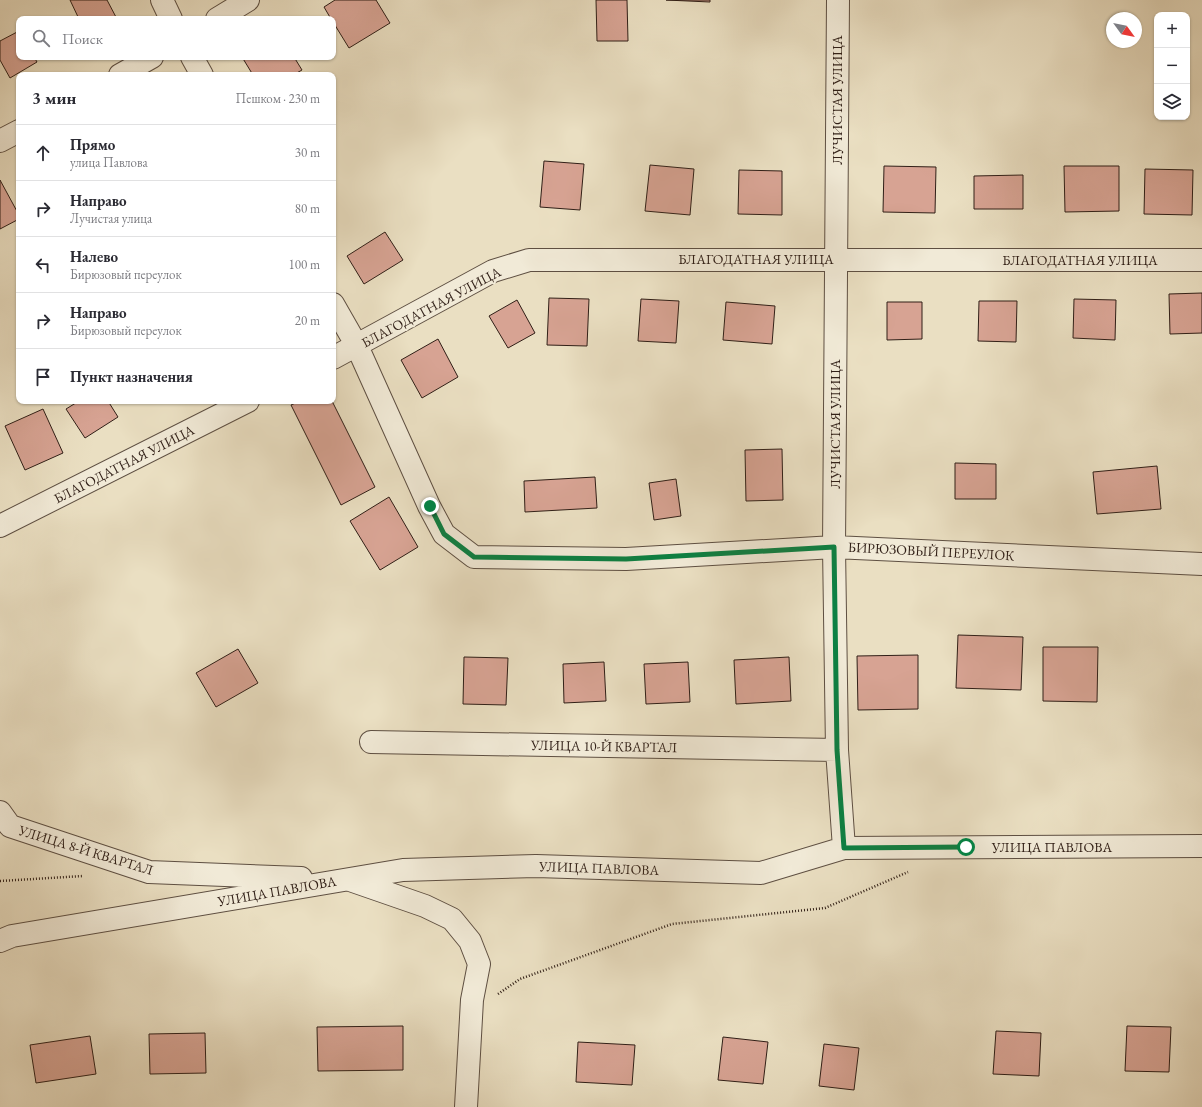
<!DOCTYPE html>
<html lang="ru">
<head>
<meta charset="utf-8">
<style>
	:root { --surface:#fff; --page:#f7f7f7; --text:#2b2b33; --muted:#7c7c81; --line:#e1e1e2 }
	body { margin:0; font-family:"EB Garamond",serif; background:var(--page); color:var(--text) }
	.controls { position:absolute; right:12px; top:12px; display:grid; overflow:hidden; border-radius:8px; box-shadow:0 1px 3px #0004 }
	.controls button { width:36px; height:36px; display:grid; place-items:center; padding:0; border:0; border-bottom:1px solid var(--line); background:var(--surface); color:var(--text); font:20px sans-serif }
	.compass { position:absolute; left:1106px; top:12px; width:36px; height:36px; border-radius:50%; background:var(--surface); box-shadow:0 1px 3px #0004; rotate:123deg }
	.stop { position:absolute; width:12px; height:12px; margin:-9px; border:3px solid #0b8043; border-radius:50%; background:#fff }
	.stop.end { background:#0b8043; border-color:#fff; box-shadow:0 1px 4px #0008 }
	.list { margin:0; padding:0; list-style:none }
	h2 { display:flex; justify-content:space-between; align-items:center; height:52px; margin:0; padding:0 16px; font-size:17px }
	h2 small { font-size:13px; font-weight:400; color:var(--muted) }
	.list li { display:grid; grid-template-columns:26px 1fr auto; gap:12px; align-items:center; box-sizing:border-box; height:56px; padding:0 16px; border-top:1px solid var(--line) }
	.list b { display:block; font-size:15px; white-space:nowrap }
	.list p { margin:0; font-size:13px; white-space:nowrap; color:var(--muted) }
	.list em { font-size:13px; font-style:normal; color:var(--muted) }
	.icon { flex:none; width:22px; height:22px; fill:none; stroke:currentColor; stroke-width:2; stroke-linecap:round; stroke-linejoin:round }
	.map { position:relative; flex:none; width:1202px; height:1107px; overflow:hidden }
	.search { position:absolute; background:var(--surface); box-shadow:0 1px 3px #0004; left:16px; top:16px; width:320px; height:44px; display:flex; align-items:center; gap:10px; box-sizing:border-box; padding:0 14px; border-radius:8px; color:var(--muted); font-size:15px }
	.panel { position:absolute; background:var(--surface); box-shadow:0 1px 3px #0004; left:16px; top:72px; width:320px; height:332px; border-radius:8px }
	.map>svg:first-child { display:block }
</style>
</head>
<body>
<div class="map">
<svg width="1202" height="1107" viewBox="0 0 1202 1107">
	<rect width="100%" height="100%" fill="#eadfc2"/>
	<filter id="stains"><feTurbulence type="fractalNoise" baseFrequency=".005" numOctaves="4"/><feColorMatrix values="0 0 0 0 .2 0 0 0 0 .09 0 0 0 0 .02 0 0 0 .5 -.17"/></filter>
	<radialGradient id="worn" r=".72"><stop offset=".6" stop-color="#630" stop-opacity="0"/><stop offset="1" stop-color="#630" stop-opacity=".3"/></radialGradient>
	<path fill="#d7a393" stroke="#301f17" d="M70,0H107L117,19H79Z
		M335,0H376L390,23L349,48L333,22V19H331L324,7Z
		M596,0H627L628,41H597Z
		M666,0H710V2Z
		M19,31V57H34L37,62L10,78L0,60V41Z
		M242,57H294L302,70L293,75H253Z
		M544,161L584,164L580,210L540,207Z
		M650,165L694,169L690,215L645,211Z
		M884,166L936,167L935,213L883,212Z
		M1064,166H1119V211L1065,212Z
		M1145,169L1193,170L1192,215L1144,214Z
		M739,170L782,171V215L738,214Z
		M1023,175V209H974V176Z
		M0,180L19,215V219L0,229Z
		M385,232L403,260L364,284L347,256Z
		M1202,293V333L1170,334L1169,294Z
		M549,298L589,299L587,346L547,345Z
		M641,299L679,301L676,343L638,341Z
		M1074,299L1116,300L1115,340L1073,338Z
		M517,300L535,333L508,348L489,316Z
		M979,301H1017L1016,342L978,341Z
		M726,302L775,306L772,344L723,340Z
		M887,302H922V339L887,340Z
		M438,339L458,377L422,398L401,360Z
		M79,401H108L118,417L85,438L66,409Z
		M300,401H332L375,487L341,505L291,405Z
		M43,409L63,453L25,470L5,426Z
		M782,449L783,500L746,501L745,450Z
		M955,463L996,464V499H955Z
		M1157,466L1161,509L1097,514L1093,472Z
		M595,477L597,508L525,512L524,481Z
		M676,479L681,516L654,520L649,483Z
		M389,497L418,547L380,570L350,521Z
		M958,635L1023,637L1021,690L956,688Z
		M1043,647H1098L1097,702L1043,701Z
		M238,649L258,683L216,707L196,673Z
		M918,655V709L858,710L857,656Z
		M464,657L508,658L506,705L463,704Z
		M789,657L791,701L736,704L734,660Z
		M604,662L606,701L564,703L563,664Z
		M688,662L690,702L646,704L644,664Z
		M403,1026V1070L318,1071L317,1027Z
		M1127,1026L1171,1027L1169,1072L1125,1071Z
		M996,1031L1041,1033L1039,1076L993,1074Z
		M205,1033L206,1073L150,1074L149,1034Z
		M90,1036L96,1074L36,1083L30,1045Z
		M723,1037L768,1042L763,1084L718,1080Z
		M578,1042L635,1045L632,1085L576,1082Z
		M824,1044L859,1048L854,1090L819,1086Z"/>
	<g fill="none" stroke-linecap="round" stroke-linejoin="round">
		<g stroke="#5e4f42" stroke-width="24">
			<path id="minor" d="M162,0L171,19
				M838,0L834,547L837,750L844,848
				M217,19L248,0
				M192,57L202,75
				M120,75L152,57
				M0,141L19,131
				M333,304L357,346L429,506L444,534L474,557L626,559L834,547L1202,564
				M333,358L493,271L529,260H1202
				M0,526L248,401
				M371,742L837,750
				M0,812L10,826L149,872L301,878
				M350,880L425,906L452,919L470,941L479,964L472,1000L466,1107
				M0,941L12,936L403,870L536,866L761,873L844,848L1202,846"/>
		</g>
		<path stroke="#301f17" stroke-width="2.5" stroke-dasharray="1 2" stroke-linecap="butt" d="M0,881L83,876
			M498,994L520,979L672,924L825,908L908,872"/>
		<use href="#minor" stroke="#f1ead7" stroke-width="22"/>
	</g>
	<g fill="none" stroke-linecap="round" stroke-linejoin="round">
		<path stroke="#0b8043" stroke-width="5" d="M430,506L444,534L474,557L626,559L834,547L837,750L844,848L966,847"/>
	</g>
	<g text-anchor="middle" stroke-width="4" stroke-linejoin="round" paint-order="stroke">
		<g font-size="14" fill="#301f17" stroke="#f1ead7">
			<text transform="translate(837 100) rotate(-90)" y="5">ЛУЧИСТАЯ УЛИЦА</text>
			<text x="756" y="264">БЛАГОДАТНАЯ УЛИЦА</text>
			<text x="1080" y="265">БЛАГОДАТНАЯ УЛИЦА</text>
			<text transform="translate(431 307) rotate(-28)" y="5">БЛАГОДАТНАЯ УЛИЦА</text>
			<text transform="translate(835 424) rotate(-90)" y="5">ЛУЧИСТАЯ УЛИЦА</text>
			<text transform="translate(124 464) rotate(-27)" y="5">БЛАГОДАТНАЯ УЛИЦА</text>
			<text transform="translate(931 551) rotate(3)" y="5">БИРЮЗОВЫЙ ПЕРЕУЛОК</text>
			<text transform="translate(604 746) rotate(1)" y="5">УЛИЦА 10-Й КВАРТАЛ</text>
			<text x="1052" y="852">УЛИЦА ПАВЛОВА</text>
			<text transform="translate(86 850) rotate(17)" y="5">УЛИЦА 8-Й КВАРТАЛ</text>
			<text transform="translate(599 868) rotate(2)" y="5">УЛИЦА ПАВЛОВА</text>
			<text transform="translate(277 891) rotate(-10)" y="5">УЛИЦА ПАВЛОВА</text>
		</g>
	</g>
	<rect width="100%" height="100%" filter="url(#stains)"/>
	<rect width="100%" height="100%" fill="url(#worn)"/>
</svg>
<div class="controls">
<button>+</button>
<button>−</button>
<button><svg class="icon" aria-label="layers" viewBox="0 0 24 24"><path d="M12 4l9 5-9 5-9-5zM3 14l9 5 9-5"/></svg></button>
</div>
<svg class="compass" viewBox="-18 -18 36 36"><path d="M0-13l5 13h-10z" fill="#e53935"/><path d="M0 13l5-13h-10z" fill="#7c7c81"/></svg>
<div class="stop" style="left:966px;top:847px"></div>
<div class="stop end" style="left:430px;top:506px"></div>
<div class="search"><svg class="icon" aria-label="search" viewBox="0 0 24 24"><circle cx="10" cy="10" r="6"/><path d="M15 15l6 6"/></svg>Поиск</div>
<section class="panel">
<h2>3 мин<small>Пешком · 230 m</small></h2>
<ul class="list">
<li><svg class="icon" aria-label="ahead" viewBox="0 0 24 24"><path d="M12 20V5M6 11l6-6 6 6"/></svg><div><b>Прямо</b><p>улица Павлова</p></div><em>30 m</em></li>
<li><svg class="icon" aria-label="right" viewBox="0 0 24 24"><path d="M7 20v-9h11M14 6l5 5-5 5"/></svg><div><b>Направо</b><p>Лучистая улица</p></div><em>80 m</em></li>
<li><svg class="icon" aria-label="left" viewBox="0 0 24 24"><path d="M17 20v-9H6M10 6l-5 5 5 5"/></svg><div><b>Налево</b><p>Бирюзовый переулок</p></div><em>100 m</em></li>
<li><svg class="icon" aria-label="right" viewBox="0 0 24 24"><path d="M7 20v-9h11M14 6l5 5-5 5"/></svg><div><b>Направо</b><p>Бирюзовый переулок</p></div><em>20 m</em></li>
<li><svg class="icon" aria-label="arrive" viewBox="0 0 24 24"><path d="M6 21V4h12l-3 4 3 4H6"/></svg><div><b>Пункт назначения</b></div></li>
</ul>
</section>
</div>
</body>
</html>
